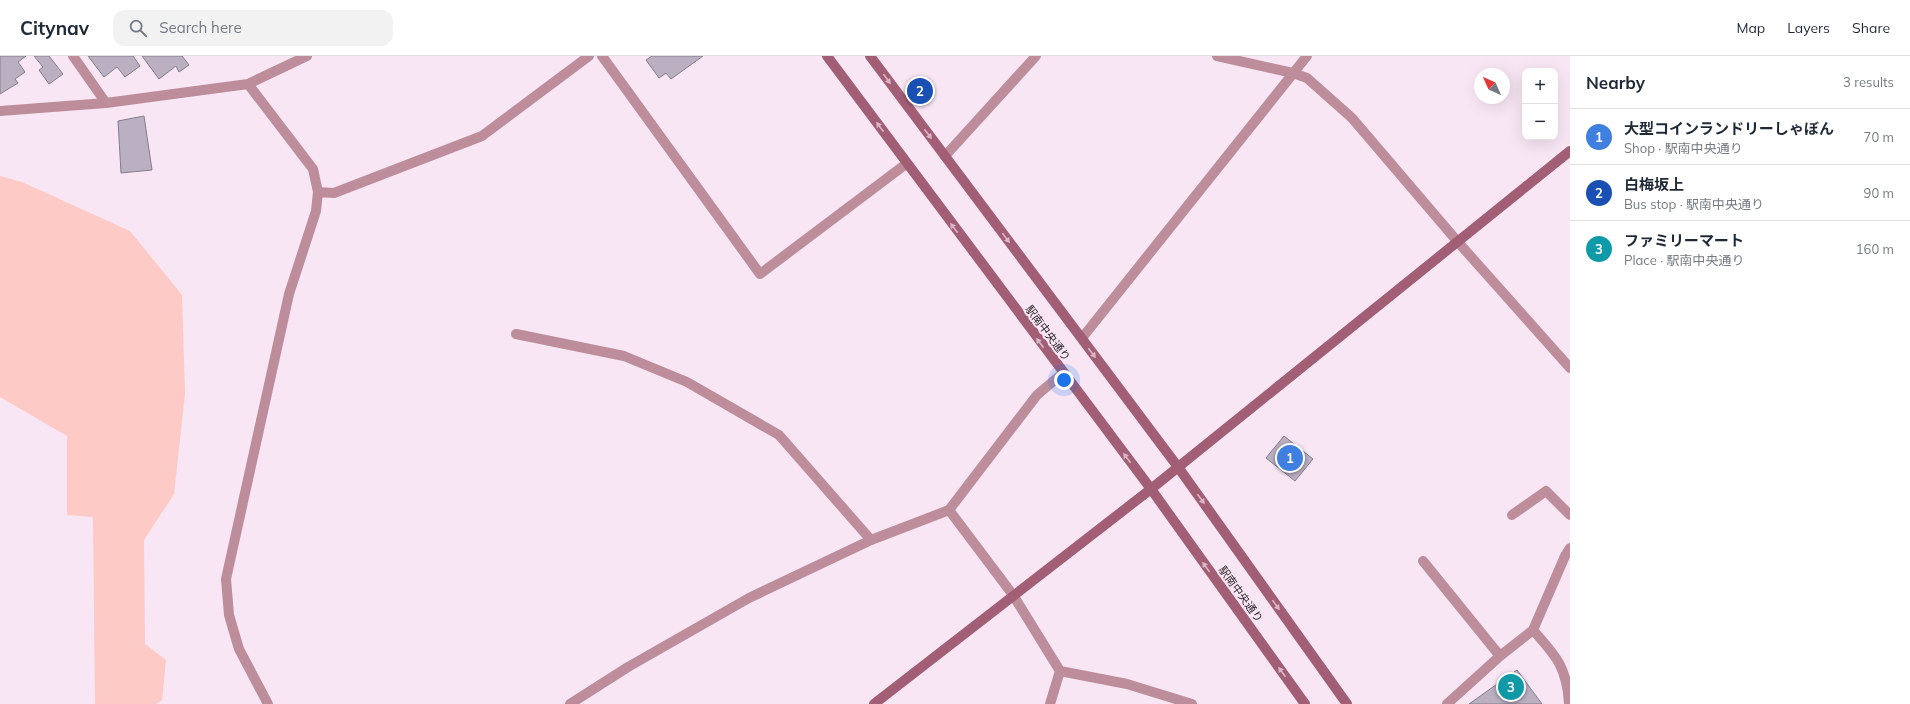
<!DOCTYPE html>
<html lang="en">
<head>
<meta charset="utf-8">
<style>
	:root { --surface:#fff; --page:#f2f2f3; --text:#1f2937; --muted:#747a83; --line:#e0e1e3; --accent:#2563eb }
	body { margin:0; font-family:Mulish,"Noto Sans JP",sans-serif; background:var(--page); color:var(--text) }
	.controls { position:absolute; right:12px; top:12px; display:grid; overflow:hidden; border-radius:8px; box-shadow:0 4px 16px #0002 }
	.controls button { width:36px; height:36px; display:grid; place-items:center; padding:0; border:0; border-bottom:1px solid var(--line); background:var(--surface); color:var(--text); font:20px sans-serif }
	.compass { position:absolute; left:1474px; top:12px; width:36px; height:36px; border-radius:50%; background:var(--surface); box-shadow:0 4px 16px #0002; rotate:315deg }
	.you { position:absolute; left:1064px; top:324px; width:14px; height:14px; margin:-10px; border:3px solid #fff; border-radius:50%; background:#1a73e8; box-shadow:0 0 0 6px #1a73e833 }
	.badge { display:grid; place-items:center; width:26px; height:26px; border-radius:50%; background:var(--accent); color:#fff; font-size:13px; font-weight:700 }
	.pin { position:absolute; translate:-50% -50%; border:2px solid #fff; box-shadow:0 1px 4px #0006 }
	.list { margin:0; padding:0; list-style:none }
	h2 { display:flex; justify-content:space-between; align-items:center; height:52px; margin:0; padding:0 16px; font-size:17px }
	h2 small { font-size:13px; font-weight:400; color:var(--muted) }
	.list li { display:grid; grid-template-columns:26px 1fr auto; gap:12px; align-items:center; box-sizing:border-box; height:56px; padding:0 16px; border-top:1px solid var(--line) }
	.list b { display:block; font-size:15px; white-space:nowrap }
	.list p { margin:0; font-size:13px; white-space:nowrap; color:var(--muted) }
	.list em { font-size:13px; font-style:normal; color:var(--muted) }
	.icon { flex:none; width:22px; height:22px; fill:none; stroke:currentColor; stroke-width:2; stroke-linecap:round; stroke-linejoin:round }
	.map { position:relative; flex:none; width:1570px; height:648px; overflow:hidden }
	header { display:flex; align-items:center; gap:24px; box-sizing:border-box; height:56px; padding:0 20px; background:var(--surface); border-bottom:1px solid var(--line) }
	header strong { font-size:19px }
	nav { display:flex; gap:22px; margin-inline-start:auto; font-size:14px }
	.search { width:280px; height:36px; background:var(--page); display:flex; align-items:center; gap:10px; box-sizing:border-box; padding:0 14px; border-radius:12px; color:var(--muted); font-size:15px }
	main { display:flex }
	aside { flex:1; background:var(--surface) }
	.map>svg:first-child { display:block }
</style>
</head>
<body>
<header>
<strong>Citynav</strong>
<div class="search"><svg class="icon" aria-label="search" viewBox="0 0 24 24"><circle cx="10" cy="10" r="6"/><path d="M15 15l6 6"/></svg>Search here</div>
<nav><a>Map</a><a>Layers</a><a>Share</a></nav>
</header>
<main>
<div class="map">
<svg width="1570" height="648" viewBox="0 0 1570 648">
	<rect width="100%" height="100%" fill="#f8e6f4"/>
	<path fill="#fdcac6" d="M0,120L22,126L130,175L182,239L185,338L174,438L144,484L145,588L166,604L162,644L156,648H95L93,461L67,459V380L0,341Z"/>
	<path fill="#bab0c2" stroke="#857d8d" d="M0,0H26L18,6L25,16L15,23L18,27L0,38Z
		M34,0H49L63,18L49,28L39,14L43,11Z
		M88,0H133L140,10L125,21L117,11L104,21Z
		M142,0H182L189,9L179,16L176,10L159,23Z
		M652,0H703L671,23L666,17L659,22L646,4Z
		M144,60L152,114L121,117L118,65Z
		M1284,380L1313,403L1295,425L1266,402Z
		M1517,614L1542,648H1469Z"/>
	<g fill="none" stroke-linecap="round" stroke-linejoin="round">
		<path stroke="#bd8d9b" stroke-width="10" d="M516,278L624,300L687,326L779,379L871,484
			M1512,459L1546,435L1570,459
			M1423,505L1500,600
			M1533,574C1556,600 1567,611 1569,648
			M1447,648L1500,600L1533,574L1565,500L1570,492"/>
		<path stroke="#bd8d9b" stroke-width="10" d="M73,0L106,47
			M602,0L760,218L906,108
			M1217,0L1293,17L1307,22L1352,62L1457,185L1570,312
			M248,28L313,113L318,136L316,155L289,238L226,523L229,559L239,593L268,648
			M0,55L106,47L248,28L307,0
			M945,100L1036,0
			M318,136L334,137L482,80L589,0
			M1082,282L1307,0
			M1060,615L1127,628L1192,648
			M570,648L628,611L749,542L871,484L949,454
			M1050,648L1060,615L1013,539L949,454L1037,339L1063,317"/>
		<path stroke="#a25e75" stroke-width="10" d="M827,0L1151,433L1305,648
			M870,0L1178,411L1347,648
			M874,648L1151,433L1570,95"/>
	</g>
	<defs><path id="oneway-solid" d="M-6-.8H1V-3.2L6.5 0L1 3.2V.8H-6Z"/></defs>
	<g fill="#dab6c8">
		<use href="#oneway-solid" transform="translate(887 23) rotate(54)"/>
		<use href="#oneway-solid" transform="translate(880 71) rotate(-127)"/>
		<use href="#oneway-solid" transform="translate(928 78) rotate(53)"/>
		<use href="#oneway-solid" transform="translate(954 172) rotate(-127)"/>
		<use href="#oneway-solid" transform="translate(1006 182) rotate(53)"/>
		<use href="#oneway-solid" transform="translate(1040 287) rotate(-127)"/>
		<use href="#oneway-solid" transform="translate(1092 297) rotate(53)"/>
		<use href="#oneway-solid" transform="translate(1127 402) rotate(-127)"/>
		<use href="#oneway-solid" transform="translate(1201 443) rotate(54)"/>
		<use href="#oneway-solid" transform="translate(1206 511) rotate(-126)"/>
		<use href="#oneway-solid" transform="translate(1276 549) rotate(54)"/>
		<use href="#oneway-solid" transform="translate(1282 616) rotate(-126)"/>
	</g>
	<g text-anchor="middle" stroke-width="4" stroke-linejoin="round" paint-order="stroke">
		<g font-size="11" fill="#2e272c" stroke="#f8e6f4">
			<text transform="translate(1048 277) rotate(53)" y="4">駅南中央通り</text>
			<text transform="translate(1241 538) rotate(54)" y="4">駅南中央通り</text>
		</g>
	</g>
</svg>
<div class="controls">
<button>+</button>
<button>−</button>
</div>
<svg class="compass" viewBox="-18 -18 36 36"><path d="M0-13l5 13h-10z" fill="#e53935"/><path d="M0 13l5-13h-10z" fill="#747a83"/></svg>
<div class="you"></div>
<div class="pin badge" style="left:1290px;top:402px;background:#3f7fe0">1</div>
<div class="pin badge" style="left:920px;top:35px;background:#1a4fb4">2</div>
<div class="pin badge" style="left:1511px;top:631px;background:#0f9aa8">3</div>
</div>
<aside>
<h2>Nearby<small>3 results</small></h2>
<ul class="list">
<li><span class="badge" style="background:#3f7fe0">1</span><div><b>大型コインランドリーしゃぼん</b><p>Shop · 駅南中央通り</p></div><em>70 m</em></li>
<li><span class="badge" style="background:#1a4fb4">2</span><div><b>白梅坂上</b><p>Bus stop · 駅南中央通り</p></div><em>90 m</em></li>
<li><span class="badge" style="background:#0f9aa8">3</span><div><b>ファミリーマート</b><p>Place · 駅南中央通り</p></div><em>160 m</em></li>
</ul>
</aside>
</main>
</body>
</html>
